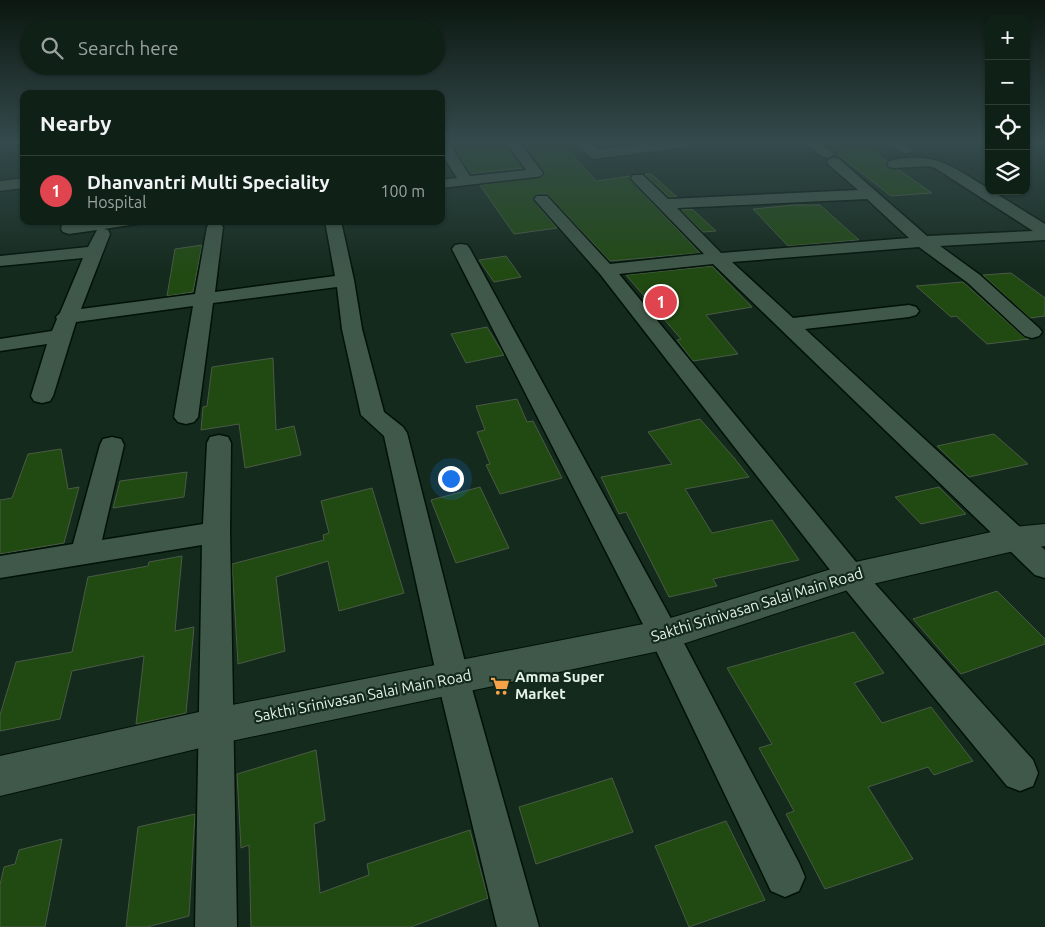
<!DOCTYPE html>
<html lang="en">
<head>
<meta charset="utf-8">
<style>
	:root { --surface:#0f2016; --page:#1d2d23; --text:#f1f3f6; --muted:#9ba3a1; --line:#2f3e35; --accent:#db2777 }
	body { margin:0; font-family:Ubuntu,sans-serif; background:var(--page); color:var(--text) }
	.controls { position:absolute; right:15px; top:15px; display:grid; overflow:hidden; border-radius:10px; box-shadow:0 1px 4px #0004 }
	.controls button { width:45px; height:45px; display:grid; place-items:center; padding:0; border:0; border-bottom:1px solid var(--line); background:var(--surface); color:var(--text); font:25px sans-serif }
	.you { position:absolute; left:450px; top:478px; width:18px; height:18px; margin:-12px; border:4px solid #fff; border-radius:50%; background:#1a73e8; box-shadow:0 0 0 8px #1a73e833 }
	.badge { display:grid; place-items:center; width:32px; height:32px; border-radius:50%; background:var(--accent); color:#fff; font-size:16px; font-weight:700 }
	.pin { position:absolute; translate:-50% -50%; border:2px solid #fff; box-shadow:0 1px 5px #0006 }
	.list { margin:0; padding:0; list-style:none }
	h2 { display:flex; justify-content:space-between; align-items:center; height:65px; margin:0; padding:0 20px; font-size:21px }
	h2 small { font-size:16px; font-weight:400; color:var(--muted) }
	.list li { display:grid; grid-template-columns:32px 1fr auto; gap:15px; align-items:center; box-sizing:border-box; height:70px; padding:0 20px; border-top:1px solid var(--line) }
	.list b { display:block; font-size:19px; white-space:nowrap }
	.list p { margin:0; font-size:16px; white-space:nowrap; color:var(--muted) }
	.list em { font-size:16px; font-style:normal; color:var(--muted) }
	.icon { flex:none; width:28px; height:28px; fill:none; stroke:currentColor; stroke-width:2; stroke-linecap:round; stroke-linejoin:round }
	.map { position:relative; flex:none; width:1045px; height:927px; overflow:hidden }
	.search { position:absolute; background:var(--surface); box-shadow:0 1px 4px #0004; left:20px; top:20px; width:425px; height:55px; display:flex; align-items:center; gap:12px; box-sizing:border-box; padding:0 18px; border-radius:28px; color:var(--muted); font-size:19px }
	.panel { position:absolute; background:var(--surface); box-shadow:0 1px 4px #0004; left:20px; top:90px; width:425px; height:135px; border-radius:10px }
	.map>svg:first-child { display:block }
</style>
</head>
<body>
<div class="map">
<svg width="1045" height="927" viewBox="0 0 1045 927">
	<rect width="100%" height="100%" fill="#142a1d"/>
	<path fill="#214a12" stroke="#4a5a46" d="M451,143H504L523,168L471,174Z
		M522,143H562L596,181L630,176L632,182L700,253L610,261L547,194H537L532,199L557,228L514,234L480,185L543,177L544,172Z
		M823,143H862L887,161L885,165L887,168L899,170L932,193L891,196Z
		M645,174H651L677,197H669Z
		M794,205H820L859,240L788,246L753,209Z
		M692,209L716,231L703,232L681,210Z
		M202,245L193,292L167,296L175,249Z
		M506,256L521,277L494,282L479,260Z
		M712,266L752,307L706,315L738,354L693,361L677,340L681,339L626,275Z
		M1011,273L1045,298V316L1030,318L983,275Z
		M963,282L1024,337L1029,339L987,344L956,316L951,317L916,286Z
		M487,327L504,355L466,363L451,334Z
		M273,358L276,430L294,426L301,455L245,468L239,424L201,430L203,407L207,406L212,367Z
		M517,399L527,422L533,421L562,478L500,494L486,465L490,464L477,432L485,430L476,406Z
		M700,419L735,459L749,477L685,489L712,533L772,520L799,560L713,579L717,586L669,597L626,512L619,514L601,477L672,464L648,432Z
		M994,434L1028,464L969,477L937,446Z
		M61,449L68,489L79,487L64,543L0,554V500L12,498L28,454Z
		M187,472L184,497L113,508L120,481Z
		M480,487L509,548L456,563L431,500Z
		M939,487L966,514L921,524L895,497Z
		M372,488L404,593L339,611L328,561L276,577L285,651L238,664L232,564L324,540L323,535L329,533L321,501Z
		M182,556L175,631L194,627L186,713L136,724L144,656L72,671L60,719L0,731V715L16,662L72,652L88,577L148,566L149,562Z
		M997,591L1045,639V644L961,674L913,619Z
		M854,632L884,673L854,683L882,723L931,707L973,761L934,775L928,767L868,787L913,859L825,889L786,814L794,811L759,748L772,744L727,668Z
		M316,750L325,820L314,824L320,893L369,875L367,864L470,830L488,898L411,927H251L249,845L241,848L237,774Z
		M612,778L633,832L536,864L519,807Z
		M195,814L189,916L147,927H126L138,827Z
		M726,821L765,900L689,927L655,846Z
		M62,839L45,927H0V885L4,867L15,864L19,850Z"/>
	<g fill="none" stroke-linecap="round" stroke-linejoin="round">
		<g stroke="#011207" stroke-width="3">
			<path id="minor" d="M441,143H449L470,176L526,170L506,143H520L543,173L541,176L536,177L441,188V180L457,178L441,152Z
				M804,143H820L835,154L828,158L823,157Z
				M887,143H904L914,150L907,154L889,146Z
				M834,158L839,159L927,236L1033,231L935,168L929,166L894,168L889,167L887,164L889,161C934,150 953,167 989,189V191H992L1045,224V240L940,246L980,275L1039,328L1042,332L1039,336L1032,338L1025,336L968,283L919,247L732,262L793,318L909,305L916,307L919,311L916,315L909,317L805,329L1045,550V578L1035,575L713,264L619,274L861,568L1033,760L1038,773L1033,786L1020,791L1007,786L841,584L600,274L534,199L537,196H547L610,264L704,254L633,181L631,178L633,175H643L668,199L858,190L829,165L827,162L829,159ZM867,199L909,238L721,253L677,208Z
				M63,221H79V223L139,221L137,224L104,229L108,230L110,234L81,309L195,294L207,227L209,224H221L223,227L215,292L335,276L325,221H341L354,280L362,329L384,412L403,427L407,433L469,678L539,927H497L437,678L384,436L361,415L342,329L337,287L213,303L198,417L194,422L186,424L178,422L174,417L193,306L76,322L53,396L50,401L42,403L34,401L31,396L47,344L0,351V339L52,331L57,319L56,317L60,313L83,258L0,266V256L88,247L97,230L69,234L63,232L61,229Z
				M461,244L467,245L470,249L675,626L799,863L805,877L799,891L785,897L771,891L652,642L452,249L455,245Z
				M219,435L228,437L231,443L230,532L237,927H195L202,545L0,578V556L73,544L100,445L103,439L112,437L121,439L124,445L102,540L203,524L207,443L210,437Z"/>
		</g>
		<g stroke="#011207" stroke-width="2">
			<path id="tertiary" d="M576,143H591L598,149L652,143H695L693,146L688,147L594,159L589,157Z
				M24,178V188L0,191V181Z
				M1045,524V546L1014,551L851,589L664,650L217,744L0,796V756L217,708L664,620L851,563L1014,527Z"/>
		</g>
		<use href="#minor" fill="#405849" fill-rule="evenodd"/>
		<use href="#tertiary" fill="#405849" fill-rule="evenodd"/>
	</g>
	<linearGradient id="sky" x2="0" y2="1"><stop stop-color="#0b1710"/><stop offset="0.52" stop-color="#344a4c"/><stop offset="1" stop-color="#344a4c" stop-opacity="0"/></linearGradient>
	<rect width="1045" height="273" fill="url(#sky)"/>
	<defs>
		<g id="supermarket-bare" transform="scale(1.5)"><path d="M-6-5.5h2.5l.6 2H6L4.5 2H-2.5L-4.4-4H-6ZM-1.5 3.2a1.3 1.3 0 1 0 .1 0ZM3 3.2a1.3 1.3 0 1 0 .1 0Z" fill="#f7a248" stroke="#142a1d" stroke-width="2.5" paint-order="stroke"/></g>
	</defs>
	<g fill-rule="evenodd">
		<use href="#supermarket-bare" x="500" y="686"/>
	</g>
	<g text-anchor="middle" stroke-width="4.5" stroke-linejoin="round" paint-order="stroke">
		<g font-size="15" fill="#e6f3ea" stroke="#142a1d">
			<text transform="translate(757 605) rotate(-17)" y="5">Sakthi Srinivasan Salai Main Road</text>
			<text transform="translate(363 696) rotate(-11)" y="5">Sakthi Srinivasan Salai Main Road</text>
		</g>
		<g font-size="15" font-weight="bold" fill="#e6f3ea" stroke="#142a1d" text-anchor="start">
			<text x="515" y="682">Amma Super<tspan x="515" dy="17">Market</tspan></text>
		</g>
	</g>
</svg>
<div class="controls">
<button>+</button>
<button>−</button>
<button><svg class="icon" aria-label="locate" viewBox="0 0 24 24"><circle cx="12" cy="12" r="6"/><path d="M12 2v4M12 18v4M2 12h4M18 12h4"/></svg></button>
<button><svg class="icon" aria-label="layers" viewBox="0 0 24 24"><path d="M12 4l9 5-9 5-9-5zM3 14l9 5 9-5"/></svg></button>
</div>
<div class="you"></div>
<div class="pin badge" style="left:661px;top:302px;background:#e0444e">1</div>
<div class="search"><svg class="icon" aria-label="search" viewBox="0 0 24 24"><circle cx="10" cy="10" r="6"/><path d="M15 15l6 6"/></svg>Search here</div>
<section class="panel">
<h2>Nearby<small></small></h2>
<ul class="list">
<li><span class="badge" style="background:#e0444e">1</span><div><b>Dhanvantri Multi Speciality</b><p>Hospital</p></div><em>100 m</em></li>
</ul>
</section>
</div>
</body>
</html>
